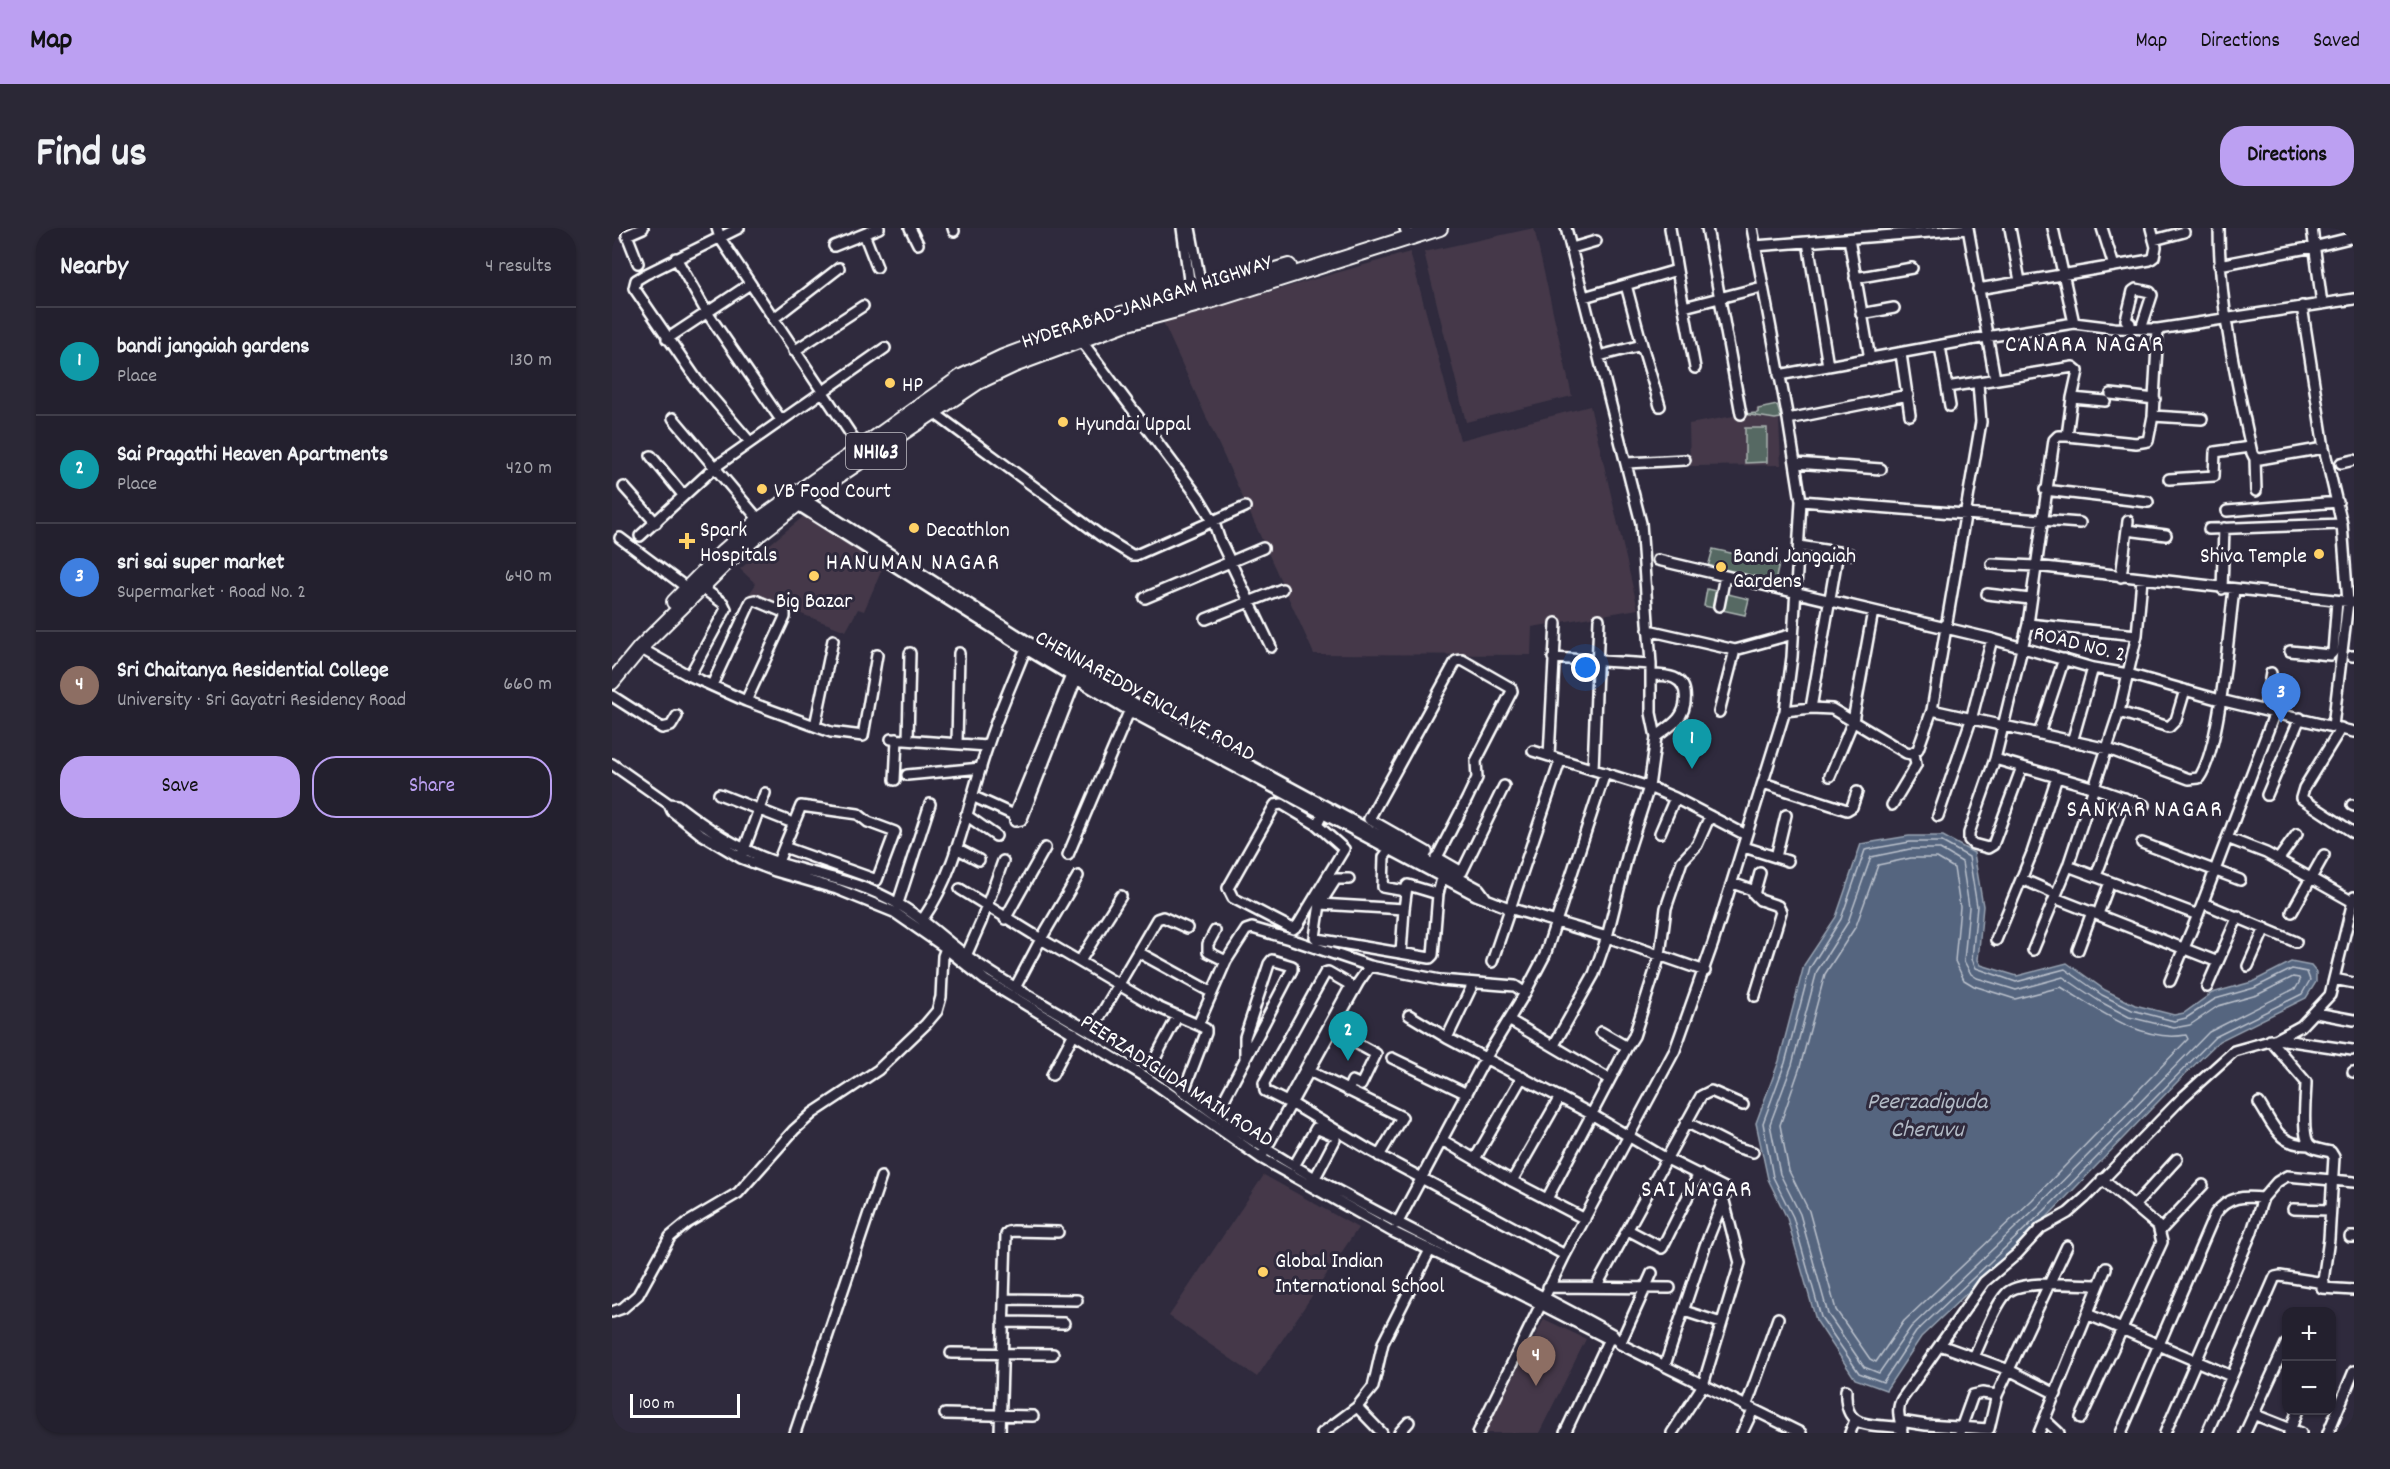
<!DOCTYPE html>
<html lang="en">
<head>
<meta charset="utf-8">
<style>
	:root { --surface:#23202e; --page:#2b2836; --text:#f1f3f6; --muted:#a3a3aa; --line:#403e4a; --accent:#bca0f2 }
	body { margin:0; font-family:Dekko,sans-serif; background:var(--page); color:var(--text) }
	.controls { position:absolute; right:18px; bottom:18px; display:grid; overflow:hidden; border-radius:12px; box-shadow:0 2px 4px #0004 }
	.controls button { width:54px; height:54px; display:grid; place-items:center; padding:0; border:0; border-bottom:2px solid var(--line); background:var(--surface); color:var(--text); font:30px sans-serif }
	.scale { position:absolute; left:18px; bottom:15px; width:110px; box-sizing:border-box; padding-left:6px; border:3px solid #fff; border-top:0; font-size:16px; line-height:21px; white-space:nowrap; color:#fff; -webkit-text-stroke:4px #2f2a3d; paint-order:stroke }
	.you { position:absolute; left:974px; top:440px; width:21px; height:21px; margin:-15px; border:4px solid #fff; border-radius:50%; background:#1a73e8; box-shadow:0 0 0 9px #1a73e833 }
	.badge { display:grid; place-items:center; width:39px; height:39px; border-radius:50%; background:var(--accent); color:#fff; font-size:20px; font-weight:700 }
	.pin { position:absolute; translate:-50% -50px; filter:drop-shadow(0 2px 3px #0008) }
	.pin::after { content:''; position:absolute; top:32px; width:21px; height:18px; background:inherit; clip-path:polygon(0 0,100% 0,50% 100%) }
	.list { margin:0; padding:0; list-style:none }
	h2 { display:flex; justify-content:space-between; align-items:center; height:78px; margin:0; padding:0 24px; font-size:26px }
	h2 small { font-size:20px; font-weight:400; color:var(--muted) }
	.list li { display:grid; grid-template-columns:39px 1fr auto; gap:18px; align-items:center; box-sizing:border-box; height:108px; padding:0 24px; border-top:2px solid var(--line) }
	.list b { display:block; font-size:22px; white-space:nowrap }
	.list p { margin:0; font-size:20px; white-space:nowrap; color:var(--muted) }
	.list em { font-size:20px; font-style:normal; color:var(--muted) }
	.actions { display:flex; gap:12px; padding:18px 24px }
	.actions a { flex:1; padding:14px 0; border:2px solid var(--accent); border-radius:24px; text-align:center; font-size:21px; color:var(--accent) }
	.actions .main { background:var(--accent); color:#111 }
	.map { position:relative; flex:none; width:1742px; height:1205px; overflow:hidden; border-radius:24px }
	header { display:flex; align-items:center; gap:36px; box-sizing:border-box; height:84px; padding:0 30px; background:var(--accent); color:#111 }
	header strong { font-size:28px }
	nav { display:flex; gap:33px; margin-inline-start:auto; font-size:21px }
	.intro { display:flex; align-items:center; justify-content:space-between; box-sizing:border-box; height:144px; padding:0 36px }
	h1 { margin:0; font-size:42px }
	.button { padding:15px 27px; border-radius:24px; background:var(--accent); color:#111; font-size:21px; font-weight:700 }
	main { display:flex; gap:36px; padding:0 36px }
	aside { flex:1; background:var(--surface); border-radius:24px; box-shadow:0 2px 4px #0004 }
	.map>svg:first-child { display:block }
</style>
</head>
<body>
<header>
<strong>Map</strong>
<nav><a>Map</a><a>Directions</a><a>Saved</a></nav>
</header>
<div class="intro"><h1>Find us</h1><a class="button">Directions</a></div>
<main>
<aside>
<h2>Nearby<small>4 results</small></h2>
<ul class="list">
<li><span class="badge" style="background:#0f9aa8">1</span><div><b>bandi jangaiah gardens</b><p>Place</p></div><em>130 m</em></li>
<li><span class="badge" style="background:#0f9aa8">2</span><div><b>Sai Pragathi Heaven Apartments</b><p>Place</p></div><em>420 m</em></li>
<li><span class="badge" style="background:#3f7fe0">3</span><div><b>sri sai super market</b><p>Supermarket · Road No. 2</p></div><em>640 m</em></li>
<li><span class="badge" style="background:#8d6e63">4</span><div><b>Sri Chaitanya Residential College</b><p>University · Sri Gayatri Residency Road</p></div><em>660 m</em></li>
</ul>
<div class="actions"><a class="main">Save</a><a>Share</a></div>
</aside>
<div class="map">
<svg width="1742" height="1205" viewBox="0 0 1742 1205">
	<rect width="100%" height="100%" fill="#2f2a3d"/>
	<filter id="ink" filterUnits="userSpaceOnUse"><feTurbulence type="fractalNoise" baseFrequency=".0167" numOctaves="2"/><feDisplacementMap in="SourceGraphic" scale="12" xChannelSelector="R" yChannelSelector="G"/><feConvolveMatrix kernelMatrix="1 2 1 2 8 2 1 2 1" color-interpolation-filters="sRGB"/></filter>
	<g filter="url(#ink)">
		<path fill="#443949" d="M922,0L960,168L854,194L812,24Z
			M798,24L848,212L978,178L1026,381L920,399L919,427L702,426L551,94Z
			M1166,176L1170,190L1167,192L1169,237L1078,238L1077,196L1144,184V180Z
			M192,288L271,339L252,383L246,381L234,403L137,366L144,356L128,341Z
			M652,947L746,1000L645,1149L557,1088Z
			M932,1091L974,1111L927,1205H872Z"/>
		<path fill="#566963" stroke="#aab4b1" stroke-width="1.5" d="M1165,177L1169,190L1163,191L1132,186L1146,185V181Z
			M1133,200H1155V234L1133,235Z
			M1101,321L1167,336L1163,354L1096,339Z
			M1095,361L1137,371L1133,387L1092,378Z"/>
		<path fill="#54657f" stroke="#98a3b2" stroke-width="1.5" d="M1297,608H1331L1362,625L1371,678L1366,732L1369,737L1405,748L1455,735L1493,762L1523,777L1562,787L1572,785L1600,765L1640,754L1679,734L1699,738L1704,744V754L1694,770L1607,813L1568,851L1436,988L1309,1109L1274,1162L1243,1151L1204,1092L1175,990L1156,951L1144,895L1167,833L1192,737L1224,689L1249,616Z"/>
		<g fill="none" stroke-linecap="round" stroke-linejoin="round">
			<path stroke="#bbc1cc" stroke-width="1.5" d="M1298,614H1330L1357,629L1365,678L1360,731L1364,740L1404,754L1453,741L1490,767L1520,782L1562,793L1574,790L1603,771L1642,760L1680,741L1695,744L1698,752L1690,766L1603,809L1432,983L1304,1104L1271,1154L1247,1145L1209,1089L1181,989L1161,949L1151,895L1173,835L1198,740L1229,691L1253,622Z
				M1298,621H1328L1350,634L1357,679L1352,733L1359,746L1365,750L1404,762L1451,749L1487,773L1517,789L1562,800L1578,797L1606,778L1645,767L1681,749L1687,750L1688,753L1684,760L1597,804L1426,978L1299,1099L1267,1145L1252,1139L1216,1086L1188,986L1168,946L1158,896L1180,837L1205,743L1236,694L1259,629Z
				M1299,630H1325L1342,640L1348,679L1343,733L1352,752L1362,758L1403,771L1449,759C1485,781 1529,815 1574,807L1576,811L1420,972L1292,1093L1264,1134L1258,1131L1224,1082L1197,983L1177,943L1168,897L1188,839L1213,746L1244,698L1266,637Z"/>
			<g stroke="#fff" stroke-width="14">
				<path id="minor" d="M105,0L108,10L248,220
					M127,0L34,46L24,52L22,60L85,152L138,214
					M298,0L306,16
					M341,0L342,3
					M570,0L579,67
					M578,0L590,64
					M793,0L794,3
					M954,0L1029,295L1039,436
					M1095,0L1129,186
					M1356,0L1383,151
					M1398,0L1408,53
					M1441,0L1462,95
					M1490,0L1502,38
					M1607,0C1607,77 1624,150 1640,225L1642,229L1648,231L1712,220
					M1700,0L1710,76
					M252,6L265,39
					M1237,11L1258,131
					M1542,12L1572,4
					M1196,14L1216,138
					M222,18L267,0
					M1143,18L1356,1
					M960,20L984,13
					M64,30L94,83L169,192
					M26,35L15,7L31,0
					M1607,37L1701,19L1742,9
					M1065,42L1083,140
					M1243,50L1300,40
					M1014,57L1030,117
					M1366,61L1538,32L1542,29L1544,19L1539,0
					M972,69L1065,42L1058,0
					M1690,78L1712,220L1730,296L1736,374L1721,498
					M1072,79L1150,59
					M1249,86L1282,80
					M161,91L227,40
					M1518,101V95L1514,92L1521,63L1524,61L1538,64L1540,67L1529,101
					M55,111L138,56
					M468,111L587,270L602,295L607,310L659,419
					M1328,118L1338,178
					M182,123L251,78
					M1289,126L1298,187
					M987,128L1030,117L1048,178
					M1167,147L1374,109L1462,95L1502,100L1546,101L1742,71
					M1335,159L1461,139L1466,143L1460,170L1455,208
					M1499,166L1543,171
					M1460,170L1493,173
					M321,184L489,308L520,327H524L633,279
					M1541,188L1590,191
					M61,190L147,292
					M1176,191L1296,167
					M39,228L71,267
					M1643,230L1644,263
					M1015,235L1073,232
					M1183,235L1269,241
					M1729,235L1742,232
					M1557,251L1602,248L1603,224L1638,219
					M12,259L44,295
					M1433,262L1536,274
					M192,271L416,414L522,475L867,661L873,669
					M1189,273L1468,295
					M186,277L414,421L518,483L864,667L897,680L995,709L1093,743
					M1615,283L1726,274
					M1597,301L1730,296
					M1515,302L1554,307
					M28,308L103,239L273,120
					M8,310L75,360
					M1187,318L1238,326
					M1046,332L1380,411L1481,440L1516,446L1608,472L1742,504
					M1380,336L1424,338L1740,374
					M1509,349L1516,293
					M1610,361L1612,300
					M1375,366L1418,371
					M533,370L651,320
					M1107,378L1113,348
					M594,391L670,361
					M1416,396L1525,407
					M1036,402L1123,422L1181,406
					M28,420L74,446L134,473L219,504L251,508L265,427
					M1678,423L1718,427L1721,424L1725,373
					M1740,428H1742
					M941,430L1039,436V485L1044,509L1037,559L1017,621L995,709L982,746L942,817
					M461,443L402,587L403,593L409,592L411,588L466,446
					M78,447L114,381L111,375L89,359
					M1039,447C1046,447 1055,447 1062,450C1078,457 1075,480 1066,491C1060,498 1051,503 1044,509
					M100,457L139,373L143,372L169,383L173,385V389L134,473
					M0,468L50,500L59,498L65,488
					M1199,480L1226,324
					M1653,481L1659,445
					M1320,482L1496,521L1577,551L1587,550C1609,519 1616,404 1622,362
					M1173,483L1199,480L1220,481L1294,525L1299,526L1306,521L1320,482L1369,194L1366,155
					M1107,484L1123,422
					M1507,484L1557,499L1564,492L1573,462
					M203,498L221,412
					M1729,500L1692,560L1689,570L1742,605
					M1427,506L1452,431
					M279,511L375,518
					M296,512L298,425
					M1460,514L1481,440
					M345,515L347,425
					M921,523L1037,559L1063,570L1134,607
					M937,528L944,395
					M1383,531L1483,560L1532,577
					M0,536L57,576
					M1410,539L1381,617L1376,620L1361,616L1357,612V605L1383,531L1416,396L1442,212L1446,208H1455L1524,215L1536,213L1541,188L1546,101
					M981,541L987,391
					M295,547L369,540
					M1218,548L1241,493L1261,383
					M283,552L285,511
					M1151,555L1235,582L1240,579L1245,564
					M107,566L176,593
					M1655,567L1688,490
					M360,568L402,587
					M1280,577L1304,537L1302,525
					M1740,577L1742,578
					M354,587L384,608
					M1326,588L1359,492L1380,411
					M705,597L732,621L686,697L681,701L621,670L616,660L663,577L670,576L705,597L713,580
					M1048,605L1063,570
					M1615,610L1654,625L1741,674
					M1530,615L1628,652
					M1132,619L1176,633
					M344,620L367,632
					M778,621L772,629L771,659L793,663
					M130,627L153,565
					M456,627L519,479
					M824,629L850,644L892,558
					M1164,629L1174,587
					M1666,632L1685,606
					M166,634L172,619L265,652L283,604L256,594L246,586L189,578L172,619
					M809,636L815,624L757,591L844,433L850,432L899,460L900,463L864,533L865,550L855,571L819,641
					M1456,638L1586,687
					M1484,648L1513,570
					M737,651H724L708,676L792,681L795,658L796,657L826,666L831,646
					M1410,651L1444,666
					M1120,655L1143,663
					M348,661L429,711L466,648
					M1443,670L1606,734
					M286,675L318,576
					M1591,675L1684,714
					M708,676L703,709L705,711L818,730L821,727L826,666
					M1680,684L1712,627
					M1486,686L1498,654
					M311,691C346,640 355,578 375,520C386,485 402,451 415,417
					M393,691L433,620
					M603,703L596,716V724L614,733
					M1384,712L1420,625L1445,549
					M1421,722L1456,638L1507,484L1525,407L1530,351
					M1466,722L1480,684
					M526,724L599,764
					M789,725L792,681
					M354,728L369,694L391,633
					M468,733L509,668
					M880,734L948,533
					M1636,738L1653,700
					M716,744L737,756V761L677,871L673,873L653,863L652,855L713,745Z
					M1722,751L1742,755
					M1558,753L1586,687L1663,484
					M861,756L835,810L979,886L1055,931L1113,960V968L1093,1018L1053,1137
					M1595,759L1626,688
					M403,760L429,711L543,778L586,797
					M1143,768L1169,684L1166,678L1148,672L1142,666L1148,645
					M1704,785L1742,792
					M797,787L835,810
					M897,792L997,851
					M720,802L764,826L749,857L740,853L736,863
					M479,804L545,691L551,689L575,700
					M1665,811L1740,822
					M1658,812L1694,854C1694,868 1689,905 1697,916C1701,922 1713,922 1719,924L1722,929L1717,1011L1710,1060L1742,1062
					M1015,819L1022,808L1048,727L1054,680L1070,633L1085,617L1098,588
					M780,830L855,866
					M538,840L565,789
					M697,843L790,889L767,928
					M1741,844H1742
					M440,847L462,805
					M572,863L594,805V801L586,797L614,733L634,702L640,700L681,712L758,738
					M679,875L759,923L953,1027
					M1647,875C1662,898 1666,917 1697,917
					M604,887L680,742V738L660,732L657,736L633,809V832
					M1074,894L1123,919L1141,924
					M830,912L900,953L973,991
					M651,926L746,755L758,738L828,752L903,758L913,765
					M863,931L910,849
					M682,938L704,900L723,908V912L703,950
					M900,953L948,869
					M935,971L1015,819L989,804
					M1522,978L1565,931
					M1681,981L1718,982
					M785,996L873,831L913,765L933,727L993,545
					M1016,1002L1050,1020L1087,946
					M1549,1002L1591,957
					M1738,1009H1742
					M936,1059L1058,1060
					M984,1059L1089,868L1099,863L1131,877
					M392,1071L465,1072
					M1072,1083L1109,1095
					M0,1084L11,1080L26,1067L58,1009L75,995L126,965L182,902L201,885L266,842L314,796L325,783L329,769L331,728L334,720
					M1475,1086L1619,1148
					M391,1094L452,1095
					M1003,1111H997L895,1059L781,1004L649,930L532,848L373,752L331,718L282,684L225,661L163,643L129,630L89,606L60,583L57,576L65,577C95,600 123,619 158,632C201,647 247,652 286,676C313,691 334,714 359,731C414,770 475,799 531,835C572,861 609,894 651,919C763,989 884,1041 1000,1106L1008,1116L1189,1205
					M1008,1116L1040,1045
					M1328,1117L1397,1142L1444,1166
					M339,1125L441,1126
					M1362,1129C1370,1112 1382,1079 1394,1066C1406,1051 1467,1057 1486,1057
					M1234,1162C1232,1203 1257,1195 1290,1200
					M745,1179L770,1205
					M1134,1179L1166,1090
					M333,1186L421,1188
					M1641,1186L1689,1205
					M1469,1190L1550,1014L1546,998L1490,951
					M1433,1192L1447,1205
					M1288,1193L1314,1197L1377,1201L1385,1167L1455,1018
					M1348,1203L1361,1167L1370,1165L1385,1167
					M183,1205L269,949
					M388,1205L394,1007L396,1004L401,1003L446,1004
					M710,1205L745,1179L761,1159L771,1115L818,1022
					M787,1205L797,1194
					M866,1205L953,1027L1063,822L1101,715L1173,483L1180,429L1189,273L1176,191L1140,0
					M953,1205L997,1111
					M1060,1205L1091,1157L1128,1035L1112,973
					M1130,1205L1141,1182
					M1238,1205L1243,1192
					M1290,1205C1289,1192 1283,1183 1290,1171L1372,1054L1405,1026L1429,1000L1456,985L1473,970L1571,869L1622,823L1665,811L1689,798L1718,767L1742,669
					M1427,1205L1494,1040
					M1509,1205L1603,986C1616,968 1632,968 1651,970
					M1553,1205L1639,1006L1651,970L1665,954L1675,948L1742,954
					M1595,1205L1663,1049L1668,1048L1712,1055
					M1633,1205L1674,1116
					M1677,1205L1686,1182
					M1716,1205L1742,1143"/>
			</g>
			<g stroke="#fff" stroke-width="18">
				<path id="highway" d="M62,374L110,325L147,292L349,149L391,129L496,90L677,38
					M0,454L28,420L115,334L146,307L192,271L366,154L402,137L512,96L598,73L828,0"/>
			</g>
			<use href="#minor" stroke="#2f2a3d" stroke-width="9"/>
			<use href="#highway" stroke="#2f2a3d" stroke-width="14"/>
		</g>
	</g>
	<g fill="#ffd166" stroke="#2f2a3d" stroke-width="2">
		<circle cx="278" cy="155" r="6"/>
		<circle cx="451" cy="194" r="6"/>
		<circle cx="150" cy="261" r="6"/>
		<circle cx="302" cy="300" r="6"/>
		<path d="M72 304h6v6h6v6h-6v6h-6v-6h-6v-6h6z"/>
		<circle cx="1707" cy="326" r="6"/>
		<circle cx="1109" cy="339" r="6"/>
		<circle cx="202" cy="348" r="6"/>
		<circle cx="651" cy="1044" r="6"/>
	</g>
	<g text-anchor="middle" stroke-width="6" stroke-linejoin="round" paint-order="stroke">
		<rect fill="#2f2a3d" stroke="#c1bfc5" stroke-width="1.5" x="234" y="205" width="60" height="36" rx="4.5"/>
		<g font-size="21" font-weight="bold" fill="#fff">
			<text x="264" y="230">NH163</text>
		</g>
		<g font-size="22" fill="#fff" stroke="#2f2a3d">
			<text transform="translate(534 72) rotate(-18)" y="8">HYDERABAD-JANAGAM HIGHWAY</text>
			<text transform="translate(1468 414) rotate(14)" y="8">ROAD NO. 2</text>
			<text transform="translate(534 466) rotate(29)" y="8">CHENNAREDDY ENCLAVE ROAD</text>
			<text transform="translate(566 851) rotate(33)" y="8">PEERZADIGUDA MAIN ROAD</text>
		</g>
		<g font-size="22" fill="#fff" stroke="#2f2a3d" text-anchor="start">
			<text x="290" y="163">HP</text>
			<text x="463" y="202">Hyundai Uppal</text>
			<text x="162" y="269">VB Food Court</text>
			<text x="88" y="308">Spark<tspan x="88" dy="25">Hospitals</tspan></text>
			<text x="314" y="308">Decathlon</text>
			<text x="1121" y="334">Bandi Jangaiah<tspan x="1121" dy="25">Gardens</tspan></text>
			<text x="1695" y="334" text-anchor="end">Shiva Temple</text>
			<text x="202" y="379" text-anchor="middle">Big Bazar</text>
			<text x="663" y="1039">Global Indian<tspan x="663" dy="25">International School</tspan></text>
		</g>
		<g font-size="24" letter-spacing="1.5" fill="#fff" stroke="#2f2a3d">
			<text x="1473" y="123">CANARA NAGAR</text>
			<text x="301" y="341">HANUMAN NAGAR</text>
			<text x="1533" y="588">SANKAR NAGAR</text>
			<text x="1085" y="968">SAI NAGAR</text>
		</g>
		<g font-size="24" font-style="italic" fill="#b2bac5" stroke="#2f2a3d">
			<text x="1315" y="880">Peerzadiguda<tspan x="1315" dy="28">Cheruvu</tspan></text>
		</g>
	</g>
</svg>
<div class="controls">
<button>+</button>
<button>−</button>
</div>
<div class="scale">100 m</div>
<div class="you"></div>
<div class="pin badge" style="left:1080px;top:541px;background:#0f9aa8">1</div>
<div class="pin badge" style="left:736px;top:833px;background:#0f9aa8">2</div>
<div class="pin badge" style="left:1669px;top:495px;background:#3f7fe0">3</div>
<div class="pin badge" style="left:924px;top:1158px;background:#8d6e63">4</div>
</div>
</main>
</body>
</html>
